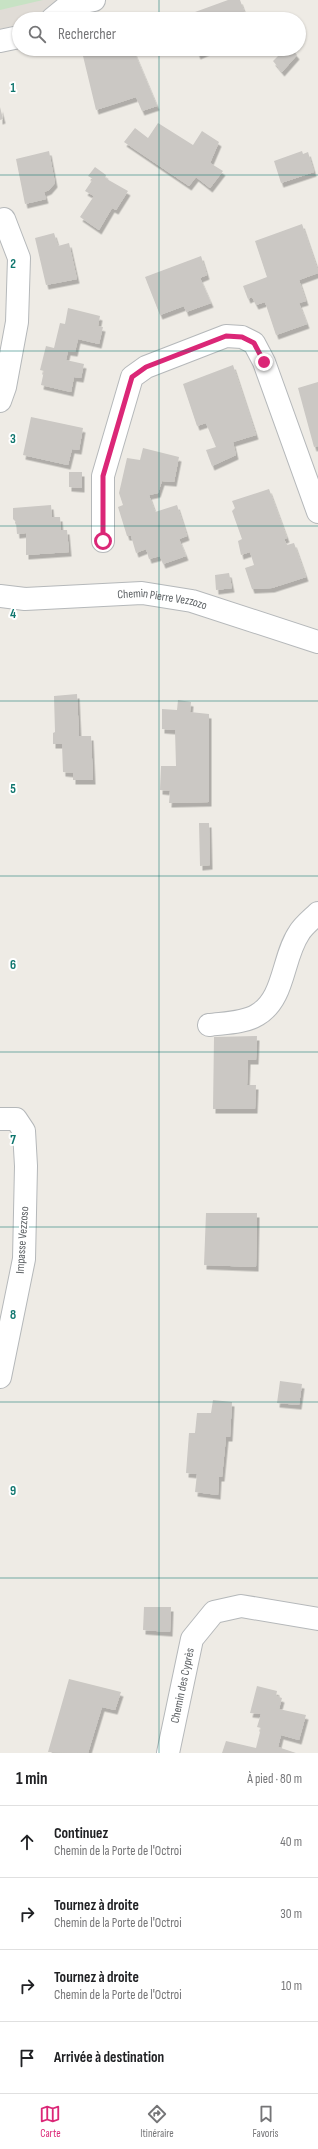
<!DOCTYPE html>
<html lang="fr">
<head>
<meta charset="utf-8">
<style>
	:root { --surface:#fff; --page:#f6f6f6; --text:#202124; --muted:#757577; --line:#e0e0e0; --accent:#db2777 }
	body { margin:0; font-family:"Sofia Sans Condensed",sans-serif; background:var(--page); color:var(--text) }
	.stop { position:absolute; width:12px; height:12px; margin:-9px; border:3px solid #db2777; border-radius:50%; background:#fff }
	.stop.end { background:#db2777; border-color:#fff; box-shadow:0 1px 4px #0008 }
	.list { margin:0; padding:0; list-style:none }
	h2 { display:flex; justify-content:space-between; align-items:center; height:52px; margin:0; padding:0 16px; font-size:17px }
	h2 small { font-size:13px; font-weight:400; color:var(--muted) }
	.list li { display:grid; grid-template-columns:26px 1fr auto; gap:12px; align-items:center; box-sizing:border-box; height:72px; padding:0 16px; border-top:1px solid var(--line) }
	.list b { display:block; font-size:15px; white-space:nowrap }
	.list p { margin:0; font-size:13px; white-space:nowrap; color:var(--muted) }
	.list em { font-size:13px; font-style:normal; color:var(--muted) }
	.icon { flex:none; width:22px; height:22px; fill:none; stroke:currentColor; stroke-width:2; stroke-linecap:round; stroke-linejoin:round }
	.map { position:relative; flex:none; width:318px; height:1753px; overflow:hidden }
	.search { position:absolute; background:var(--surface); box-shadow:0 1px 3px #0004; left:12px; right:12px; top:12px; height:44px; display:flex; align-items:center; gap:10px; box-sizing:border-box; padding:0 14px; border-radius:22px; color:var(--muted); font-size:15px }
	.sheet { height:340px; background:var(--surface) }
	nav { display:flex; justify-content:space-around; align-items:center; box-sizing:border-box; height:56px; border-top:1px solid var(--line); background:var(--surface); font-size:11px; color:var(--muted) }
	nav a { display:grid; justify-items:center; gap:2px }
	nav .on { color:var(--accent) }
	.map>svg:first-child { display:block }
</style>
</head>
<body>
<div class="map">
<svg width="318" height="1753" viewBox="0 0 318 1753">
	<defs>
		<filter id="shadow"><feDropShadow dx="2.5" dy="4.5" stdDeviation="0" flood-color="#0004"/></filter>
	</defs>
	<rect width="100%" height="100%" fill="#eeebe5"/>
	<path fill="#e0dcd6" d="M0,0H57L33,19H19V25L0,29Z"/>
	<path fill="#c7e2c4" d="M0,0H43L0,10Z"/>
	<path fill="#cbc8c4" filter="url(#shadow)" d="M228,0H240L247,19H186L184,16Z
		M101,49H133L157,106L142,111L136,97L96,110L83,56Z
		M196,49H212L198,55Z
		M285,49H292L297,55L282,72L273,61Z
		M0,107L3,119L0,120Z
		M158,123L193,145L202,131L219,142L210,163L223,171L210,188L196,177L189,186L124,142L135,128L148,138Z
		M49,151L55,183L49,190L44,192L46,199L25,204L16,159Z
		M302,151L303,154L308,152L314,172L281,183L274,161Z
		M95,167L106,175L105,178L128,191L116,210L112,208L99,230L80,217L94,196L85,191L93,179L88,176Z
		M302,224L318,271V273L299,280L306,301L299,303L307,324L276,335L265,302L256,305L252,297L248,299L243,286L267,277L255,241Z
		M54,233L58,246L69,243L77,279L46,285L35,238Z
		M201,256L207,275L200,278L211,303L186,312L184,306L160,315L145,277Z
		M68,308L100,316L98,326L103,327L99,344L78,339L75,352L68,351L66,360L84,364L81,378L74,377L71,392L41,385L44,371L40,370L46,346L54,348L60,323L65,324Z
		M233,365L256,435L233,442L236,455L212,466L206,450L216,447L206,423L197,426L183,384Z
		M318,382V446L314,447L298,388Z
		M31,417L83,428L79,450L72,449L68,465L23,455Z
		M143,448L179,457L174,482L162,481L158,493L149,495L155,512L177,505L187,536L179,539L186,556L163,564L160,556L149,559L146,549L136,553L131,536H127L118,507L123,505L119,493L127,458L140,460Z
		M69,472H82V488L69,487Z
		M269,489L287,538L284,539L287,545L294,543L306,577L272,588L252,589L245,568L254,565L250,552L241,555L238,541L242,539L232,511L235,508L232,501Z
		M51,505L52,517H60L61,530H67L69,552L26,555V533L17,534L16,522L13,519V508Z
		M229,573L232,588L216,590L215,575Z
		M77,694L79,736H91L93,780H73V773L63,772L62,744H53V733L55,732L54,696Z
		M178,700L191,702L190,712L209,714V802L169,803L170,791L160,790L161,766H176L175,730L162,729V709L177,710Z
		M199,823H209L210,865L200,866Z
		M257,1036L256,1060H248L247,1085H256L255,1109H213L214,1037Z
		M206,1213H257L256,1267L204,1265Z
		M280,1381L302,1384L299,1405L277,1403Z
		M213,1400L232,1402L230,1437H226L222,1477H219L218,1495L195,1492L197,1474L186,1473L189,1433H195L197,1413H211Z
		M144,1607H171L170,1632L143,1630Z
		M69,1679L121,1692L115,1710L102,1707L88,1753L48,1752Z
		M257,1686L277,1691L276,1696L282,1698L279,1709L306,1715L299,1740L281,1735L278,1747L296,1753H222L226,1741L256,1748L261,1728L257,1727L261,1714L250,1713Z"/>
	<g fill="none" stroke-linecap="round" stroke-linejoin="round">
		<g stroke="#b5b8ba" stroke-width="24">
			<g id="minor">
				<path d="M52,19L69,5L94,0"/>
				<path d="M0,41L19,37"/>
				<path d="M0,401L5,387L17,322L19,258L4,219"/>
				<path d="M103,541V476L132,377L146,367L226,336L242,337L254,343L264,362L318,512"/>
				<path id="s1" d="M0,596L25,599L142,593L192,601L318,642"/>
				<path d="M209,1025C224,1023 244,1023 257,1015C285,999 282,958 299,933C303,926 312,919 318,913"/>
				<path d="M0,1119H16L24,1131L26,1166L24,1259L0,1377"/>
				<path id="s2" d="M168,1753L192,1639L214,1612L241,1606L318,1619"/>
			</g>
		</g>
		<use href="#minor" stroke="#fff" stroke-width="22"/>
	</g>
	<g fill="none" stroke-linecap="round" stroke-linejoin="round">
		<path stroke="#db2777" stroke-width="5" d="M103,541V476L132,377L146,367L226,336L242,337L254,343L264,362"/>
	</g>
	<path fill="none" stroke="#0f766e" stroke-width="1" stroke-opacity="0.55" d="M159,0V19M159,49V1753M0,175H318M0,351H318M0,526H318M0,701H318M0,876H318M0,1052H318M0,1227H318M0,1402H318M0,1578H318"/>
	<g text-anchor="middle" stroke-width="4" stroke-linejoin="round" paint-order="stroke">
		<g font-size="12" fill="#5d6164" stroke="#fff">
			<text dy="4" stroke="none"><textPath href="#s1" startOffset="163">Chemin Pierre Vezzozo</textPath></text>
			<text transform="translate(22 1240) rotate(-86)" y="4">Impasse Vezzoso</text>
			<text dy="4" stroke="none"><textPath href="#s2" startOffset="69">Chemin des Cyprès</textPath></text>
		</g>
	</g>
	<g font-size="13" text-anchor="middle" font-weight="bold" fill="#0f766e" stroke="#fff" stroke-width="4" stroke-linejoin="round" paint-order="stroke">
		<text x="13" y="92">1</text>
		<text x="13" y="268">2</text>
		<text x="13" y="443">3</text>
		<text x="13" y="618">4</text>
		<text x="13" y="793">5</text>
		<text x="13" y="969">6</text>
		<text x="13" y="1144">7</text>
		<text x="13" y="1319">8</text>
		<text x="13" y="1495">9</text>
	</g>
</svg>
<div class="stop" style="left:103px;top:541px"></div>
<div class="stop end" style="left:264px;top:362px"></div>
<div class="search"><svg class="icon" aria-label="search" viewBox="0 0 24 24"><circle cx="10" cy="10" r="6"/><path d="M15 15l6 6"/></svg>Rechercher</div>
</div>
<section class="sheet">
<h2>1 min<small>À pied · 80 m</small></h2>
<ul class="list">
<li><svg class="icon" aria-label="ahead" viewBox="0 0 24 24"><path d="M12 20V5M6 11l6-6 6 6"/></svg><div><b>Continuez</b><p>Chemin de la Porte de l'Octroi</p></div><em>40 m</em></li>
<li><svg class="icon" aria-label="right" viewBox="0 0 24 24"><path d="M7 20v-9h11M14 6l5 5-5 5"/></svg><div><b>Tournez à droite</b><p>Chemin de la Porte de l'Octroi</p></div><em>30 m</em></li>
<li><svg class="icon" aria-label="right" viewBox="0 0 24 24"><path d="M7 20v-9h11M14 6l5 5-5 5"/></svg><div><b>Tournez à droite</b><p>Chemin de la Porte de l'Octroi</p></div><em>10 m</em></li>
<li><svg class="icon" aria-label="arrive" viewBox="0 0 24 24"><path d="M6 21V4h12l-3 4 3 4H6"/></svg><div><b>Arrivée à destination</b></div></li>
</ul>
</section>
<nav>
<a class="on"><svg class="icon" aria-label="map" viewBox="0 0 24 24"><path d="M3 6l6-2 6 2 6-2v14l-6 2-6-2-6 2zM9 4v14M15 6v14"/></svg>Carte</a>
<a><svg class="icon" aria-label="directions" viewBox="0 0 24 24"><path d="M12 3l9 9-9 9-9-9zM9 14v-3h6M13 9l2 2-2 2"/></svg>Itinéraire</a>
<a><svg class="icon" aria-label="saved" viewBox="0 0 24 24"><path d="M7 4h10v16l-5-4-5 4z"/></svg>Favoris</a>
</nav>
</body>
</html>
